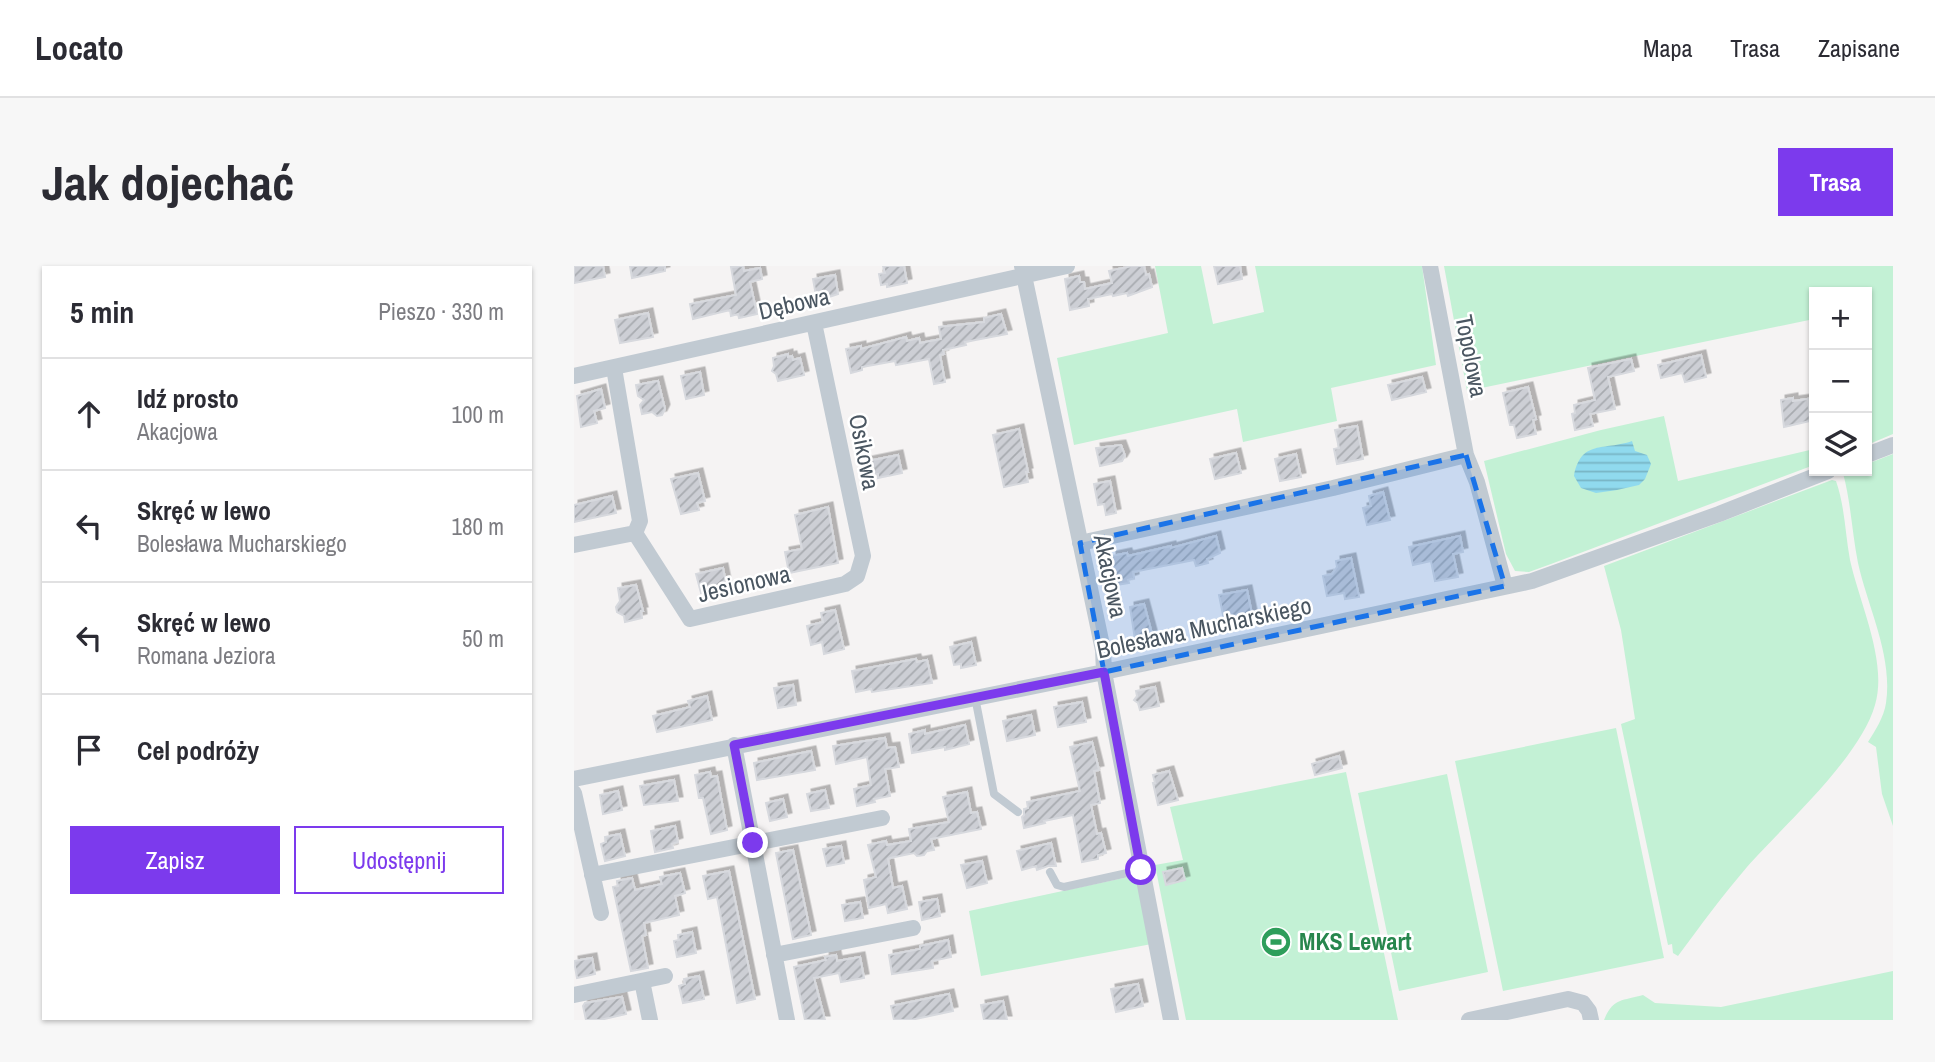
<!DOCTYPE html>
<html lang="pl">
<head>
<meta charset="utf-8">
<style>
	:root { --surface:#fff; --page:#f7f7f7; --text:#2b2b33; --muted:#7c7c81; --line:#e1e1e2; --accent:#7c3aed }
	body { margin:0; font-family:"Archivo Narrow",sans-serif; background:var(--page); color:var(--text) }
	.controls { position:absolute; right:21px; top:21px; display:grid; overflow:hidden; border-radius:0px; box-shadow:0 2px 5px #0004 }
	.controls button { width:63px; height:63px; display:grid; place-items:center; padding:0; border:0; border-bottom:2px solid var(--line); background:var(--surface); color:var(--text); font:35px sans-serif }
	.stop { position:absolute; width:21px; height:21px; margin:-16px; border:5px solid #7c3aed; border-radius:50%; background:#fff }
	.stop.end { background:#7c3aed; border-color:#fff; box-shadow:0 2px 7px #0008 }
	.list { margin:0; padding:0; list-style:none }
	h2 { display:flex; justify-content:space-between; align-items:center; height:91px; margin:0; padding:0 28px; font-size:30px }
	h2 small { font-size:23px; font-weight:400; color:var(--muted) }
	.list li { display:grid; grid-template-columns:46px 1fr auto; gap:21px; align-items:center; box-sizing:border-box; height:112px; padding:0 28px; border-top:2px solid var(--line) }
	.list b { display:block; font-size:26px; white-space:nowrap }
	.list p { margin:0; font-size:23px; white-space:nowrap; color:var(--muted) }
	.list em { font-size:23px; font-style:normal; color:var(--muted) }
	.actions { display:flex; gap:14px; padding:21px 28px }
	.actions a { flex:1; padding:16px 0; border:2px solid var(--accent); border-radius:0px; text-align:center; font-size:24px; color:var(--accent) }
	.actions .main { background:var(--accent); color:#fff }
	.icon { flex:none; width:38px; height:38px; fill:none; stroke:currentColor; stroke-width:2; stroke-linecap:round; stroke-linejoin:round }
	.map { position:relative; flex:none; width:1319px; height:754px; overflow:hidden; border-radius:0px }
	header { display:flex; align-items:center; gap:42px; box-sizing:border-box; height:98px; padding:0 35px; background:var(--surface); border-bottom:2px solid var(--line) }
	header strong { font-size:33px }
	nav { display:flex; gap:38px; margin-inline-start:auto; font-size:24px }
	.intro { display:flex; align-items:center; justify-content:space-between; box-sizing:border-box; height:168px; padding:0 42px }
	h1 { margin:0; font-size:49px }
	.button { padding:18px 32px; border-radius:0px; background:var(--accent); color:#fff; font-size:24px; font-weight:700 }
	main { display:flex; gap:42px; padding:0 42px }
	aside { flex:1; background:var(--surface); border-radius:0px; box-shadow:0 2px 5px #0004 }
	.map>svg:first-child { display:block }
</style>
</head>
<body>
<header>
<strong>Locato</strong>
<nav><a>Mapa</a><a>Trasa</a><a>Zapisane</a></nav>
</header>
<div class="intro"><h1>Jak dojechać</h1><a class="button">Trasa</a></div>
<main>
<aside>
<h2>5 min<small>Pieszo · 330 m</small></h2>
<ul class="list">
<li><svg class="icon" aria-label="ahead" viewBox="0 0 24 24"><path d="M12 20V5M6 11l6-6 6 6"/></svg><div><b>Idź prosto</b><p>Akacjowa</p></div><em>100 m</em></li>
<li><svg class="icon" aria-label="left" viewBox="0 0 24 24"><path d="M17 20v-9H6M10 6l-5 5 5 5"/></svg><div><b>Skręć w lewo</b><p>Bolesława Mucharskiego</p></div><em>180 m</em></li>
<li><svg class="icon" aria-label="left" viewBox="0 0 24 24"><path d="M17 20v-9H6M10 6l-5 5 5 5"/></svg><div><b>Skręć w lewo</b><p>Romana Jeziora</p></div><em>50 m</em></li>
<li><svg class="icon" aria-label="arrive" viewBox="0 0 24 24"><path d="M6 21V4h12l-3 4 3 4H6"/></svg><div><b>Cel podróży</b></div></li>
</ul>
<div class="actions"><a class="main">Zapisz</a><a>Udostępnij</a></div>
</aside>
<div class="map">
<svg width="1319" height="754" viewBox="0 0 1319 754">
	<defs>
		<pattern id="water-rules" width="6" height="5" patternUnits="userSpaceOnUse" patternTransform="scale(1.75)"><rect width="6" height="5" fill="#90daee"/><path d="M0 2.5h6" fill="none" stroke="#78b4c4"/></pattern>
		<pattern id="building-hatch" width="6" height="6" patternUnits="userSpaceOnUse" patternTransform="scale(1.75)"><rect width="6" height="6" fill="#cdcfd5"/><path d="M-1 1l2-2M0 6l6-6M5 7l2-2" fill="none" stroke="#a8abb0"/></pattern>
		<filter id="shadow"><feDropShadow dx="4.5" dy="-4.5" stdDeviation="0" flood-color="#0004"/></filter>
	</defs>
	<rect width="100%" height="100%" fill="#f5f3f3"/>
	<path fill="#c3f1d5" d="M581,0H627L639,58L690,46L681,0H848L862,99L757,122L763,155L669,176L663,143L500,179L483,92L594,67Z
		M870,0H1319V168L1293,179V26H1240V53L893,125Z
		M1090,150L1104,215L1240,183V199L977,298L955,306L941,305L932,288L910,195L1027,164Z
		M1319,188V560L1308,528L1302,481L1294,476C1301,465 1310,451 1312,437C1319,390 1294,342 1284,297C1278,267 1277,237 1269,207L1293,205V198Z
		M1258,214L1262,215C1271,241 1271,267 1276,294C1285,336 1314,396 1301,439C1286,492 1210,559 1173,601C1149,629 1126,660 1104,690L1099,687L1098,678L1094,679L1047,458L1061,453L1047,364L1030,300Z
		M1042,462L1090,692L929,725L881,495Z
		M772,506L824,754H612L581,599L609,594L596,541Z
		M873,508L914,706L825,725L784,527Z
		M568,608L583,677L407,710L395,645Z
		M1319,705V754H1030C1039,732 1048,735 1069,729L1081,737L1147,741Z"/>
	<path fill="url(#water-rules)" d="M1058,175L1061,185L1073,189L1077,198L1071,213L1065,219L1043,224L1022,227L1007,222L1000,210C1007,173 1030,185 1058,175Z"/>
	<path fill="url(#building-hatch)" stroke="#d7d9de" stroke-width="2" filter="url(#shadow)" d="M0,0H29L31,11L0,17Z
		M56,0H91V5L58,12Z
		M169,0L170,5L186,2L188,13L176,16L183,48L165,52L164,48L157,50L156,44L119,53L116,38L162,29L157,1Z
		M309,0H330L333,17L313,21V18L307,19L305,8L311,7Z
		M558,0H570L572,9L575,8L578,21L554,30L553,27L539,30L538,28L514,33L515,40L496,44L491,13L505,10L506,16H510L511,23L538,17L535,5Z
		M640,0H666L668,13L644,18Z
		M261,9L264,28L243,35L239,13Z
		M74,47L79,71L46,77L41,54Z
		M427,48L433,68L391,76L392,79L369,84L370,88L366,89L371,116L360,118L355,93L322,99L321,95L288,101V104L277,107L272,83L287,80V83L332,71L333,75L345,72L346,77L367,73L365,61L410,56V52Z
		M214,88V91L218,90L219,94L226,92L230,109L204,115L202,108L198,105L200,100L199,92Z
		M1127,89L1132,111L1111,116L1108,107L1087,112L1084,99Z
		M1057,93L1060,105L1034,111L1041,143L1016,148L1019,160L1001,164L998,148L1001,147L1000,139L1021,134L1014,102Z
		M126,106L130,129L112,133L107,110Z
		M848,111L852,126L818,134L814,119Z
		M84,115L91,143L88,149L83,150L78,146L68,148L66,139L70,134L64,130L62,119Z
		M954,121L962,153L959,154L962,168L943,172L940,159H936L929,127Z
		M27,123L31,142L20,145L23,157L7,161L3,130Z
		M1219,132V135L1234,133L1236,155L1210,161L1207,134Z
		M783,160L789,193L763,198L760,183L765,182L761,164Z
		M445,163L454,206H452L454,216L430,221L419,169Z
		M547,179L551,190L548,195L526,200L522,182Z
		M662,187L667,207L641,213L636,193Z
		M722,188L727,211L706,215L701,193Z
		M324,189L328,207L304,212V208L298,209L294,195Z
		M124,207L131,235L123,237L125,244L107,248L97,213Z
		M536,215L542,247L532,249L530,238L524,239L520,218Z
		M809,226L816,254L793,259L789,242L797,240L795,230Z
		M38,230L42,247L0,256V239Z
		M254,241L264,297L215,307L211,286L228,283L221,249Z
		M642,270L646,287L633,293L634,297L622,300L620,294L559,306L560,312L554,314L555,317L542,319L538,290L553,287L554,290L597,280V282Z
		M886,270L889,286L879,288L884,311L861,315L857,295L839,299L835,281Z
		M777,292L785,331L771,333L770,327L753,330L749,310L758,308L763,301L762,295Z
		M149,302L153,322L146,323L147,328L135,331L134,326L127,327L122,308Z
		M62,319L69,345H67L68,352L51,356L50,350L43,346L42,341L46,335L44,322Z
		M673,324L679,353L651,359L645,329Z
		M570,338L578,368L569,370L562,380L556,341Z
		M261,344L270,383L250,388L248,376L237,379L233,360L249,356L247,347Z
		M397,376L402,399L387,402V398L380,399L376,381Z
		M342,393L343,396L353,394L358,417L298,426L297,423L282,426L278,405Z
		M219,419L222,439L204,442L200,422Z
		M581,421L585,440L566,444L564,437L560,434L563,430L562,425Z
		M133,430L138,454L83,466L79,450L116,441L114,435Z
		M508,436L512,456L484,461L480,441Z
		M457,449L461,469L433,475L429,455Z
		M391,459L395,478L371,484V481L338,487L335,468L351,464V468Z
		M311,472L313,482L321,481L325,501L311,503L316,530L300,533L301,536L283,540L280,523L297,519L293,491L262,498L259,480Z
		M518,476L525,504L520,505L526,537L517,539L523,568L527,567L532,587L524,589V593L508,596L499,549L470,555L471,557L450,562L448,551L450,549V543L454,542L453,536L506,525L496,481Z
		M237,485L241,504L183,514L180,497Z
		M765,490L768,502L741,509L738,498Z
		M595,505L604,534L584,539L579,517H581L579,509Z
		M136,506L137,511L143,510L153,564L137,568L129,532H125L121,509Z
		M100,514L104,535L70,539L66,520Z
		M251,524L255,542L237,545L233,528Z
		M44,525L48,544L29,548L26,529Z
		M393,526L397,547L403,546L407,563L357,573L360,584L353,585L350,589L343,590L340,587L316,592L314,593L319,622L328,620L333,643L314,647L312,638L295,642L290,614L302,611L294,579L312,575L313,579L337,575L335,563L375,556L369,531Z
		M209,533L213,551L196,555L192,537Z
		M101,560L104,576L98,578L99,582L81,586L77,565Z
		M46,568L51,590L31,595L27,578L32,576L31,571Z
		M477,577L482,600H474L463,604L462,600L448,604L443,585Z
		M267,580L270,597L253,600L249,583Z
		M219,584L237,669L219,673L202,587Z
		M408,595L413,617L393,622L387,599Z
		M608,602L611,614L592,619L589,606Z
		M155,605L181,733L163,737L143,631L134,633L129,610Z
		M106,607L111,627L101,630L105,649L70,657L72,669L68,670L74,702L57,705L39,621L44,620L43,615L58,612L61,624L88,618L86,611Z
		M363,633L366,650L348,654L345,636Z
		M286,636L289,652L271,655L268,639Z
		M118,666L122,687L103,691L100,675L105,674L104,669Z
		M374,674L377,691L358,695L359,702L318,708L315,689L346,683V680Z
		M262,689L263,695L286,691L290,712L267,716L265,707L240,712L251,754H231L220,701L252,694L251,691Z
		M18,692L21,708L3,712L0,695Z
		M125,710L130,733L109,737L105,720L111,718L110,713Z
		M564,718L569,740L542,746L537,723Z
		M375,728L379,745L337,754H320L317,740Z
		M48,731L52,748L26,754H12L9,740L11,737Z
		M429,735L433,754H410L407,739Z"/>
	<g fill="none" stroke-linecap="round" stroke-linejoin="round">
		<path stroke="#c1cad2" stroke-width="8" d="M401,431L420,528L444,546
			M476,606L483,619L490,621L567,604"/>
		<path stroke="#c1cad2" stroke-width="16" d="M448,0L529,384L530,406L597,754
			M856,0L892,189L903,216L931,320
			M40,102L66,255L61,267
			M0,110L493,0
			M1293,189L1319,179
			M61,267L116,353L271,318L283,310L289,290L240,57
			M506,277L759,222L892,189
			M0,279L61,267
			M160,479L213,754
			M0,513L530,406L958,315L1145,248L1254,205
			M0,527L27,647
			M18,609L308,552
			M200,689L339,662
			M68,715L76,754
			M0,729L91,710
			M895,754L994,733L1009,737L1015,745L1017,754"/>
	</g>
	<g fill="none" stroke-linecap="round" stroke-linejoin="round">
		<path stroke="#7c3aed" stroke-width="9" d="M179,577L160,479L530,406L567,604"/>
	</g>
	<path fill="#1a73e8" fill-opacity="0.2" stroke="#1a73e8" stroke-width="5" stroke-dasharray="14 9" stroke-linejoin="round" d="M892,189L931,320L530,406L506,277Z"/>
	<defs>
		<g id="stadium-disc" transform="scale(1.575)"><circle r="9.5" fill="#2e9e5b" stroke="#fff"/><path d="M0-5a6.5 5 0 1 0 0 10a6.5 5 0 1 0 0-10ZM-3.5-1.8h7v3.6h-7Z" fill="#fff"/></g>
	</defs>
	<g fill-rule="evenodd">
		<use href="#stadium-disc" x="702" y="676"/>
	</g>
	<g text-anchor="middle" stroke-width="5" stroke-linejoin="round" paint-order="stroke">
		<g font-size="24" fill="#4a5661" stroke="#fff">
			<text transform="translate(220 38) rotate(-13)" y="8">Dębowa</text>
			<text transform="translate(897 90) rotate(79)" y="8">Topolowa</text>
			<text transform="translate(290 186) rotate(79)" y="8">Osikowa</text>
			<text transform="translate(536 310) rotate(78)" y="8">Akacjowa</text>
			<text transform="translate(170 318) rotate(-13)" y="8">Jesionowa</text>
			<text transform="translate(630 362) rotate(-12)" y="8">Bolesława Mucharskiego</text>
		</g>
		<g font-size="24" font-weight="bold" fill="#27864d" stroke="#fff" text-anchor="start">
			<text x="725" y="684">MKS Lewart</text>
		</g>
	</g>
</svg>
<div class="controls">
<button>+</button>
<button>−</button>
<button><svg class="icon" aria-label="layers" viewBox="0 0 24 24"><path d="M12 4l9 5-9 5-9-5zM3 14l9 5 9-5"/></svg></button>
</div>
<div class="stop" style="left:567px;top:604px"></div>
<div class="stop end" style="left:179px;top:577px"></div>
</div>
</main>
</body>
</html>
